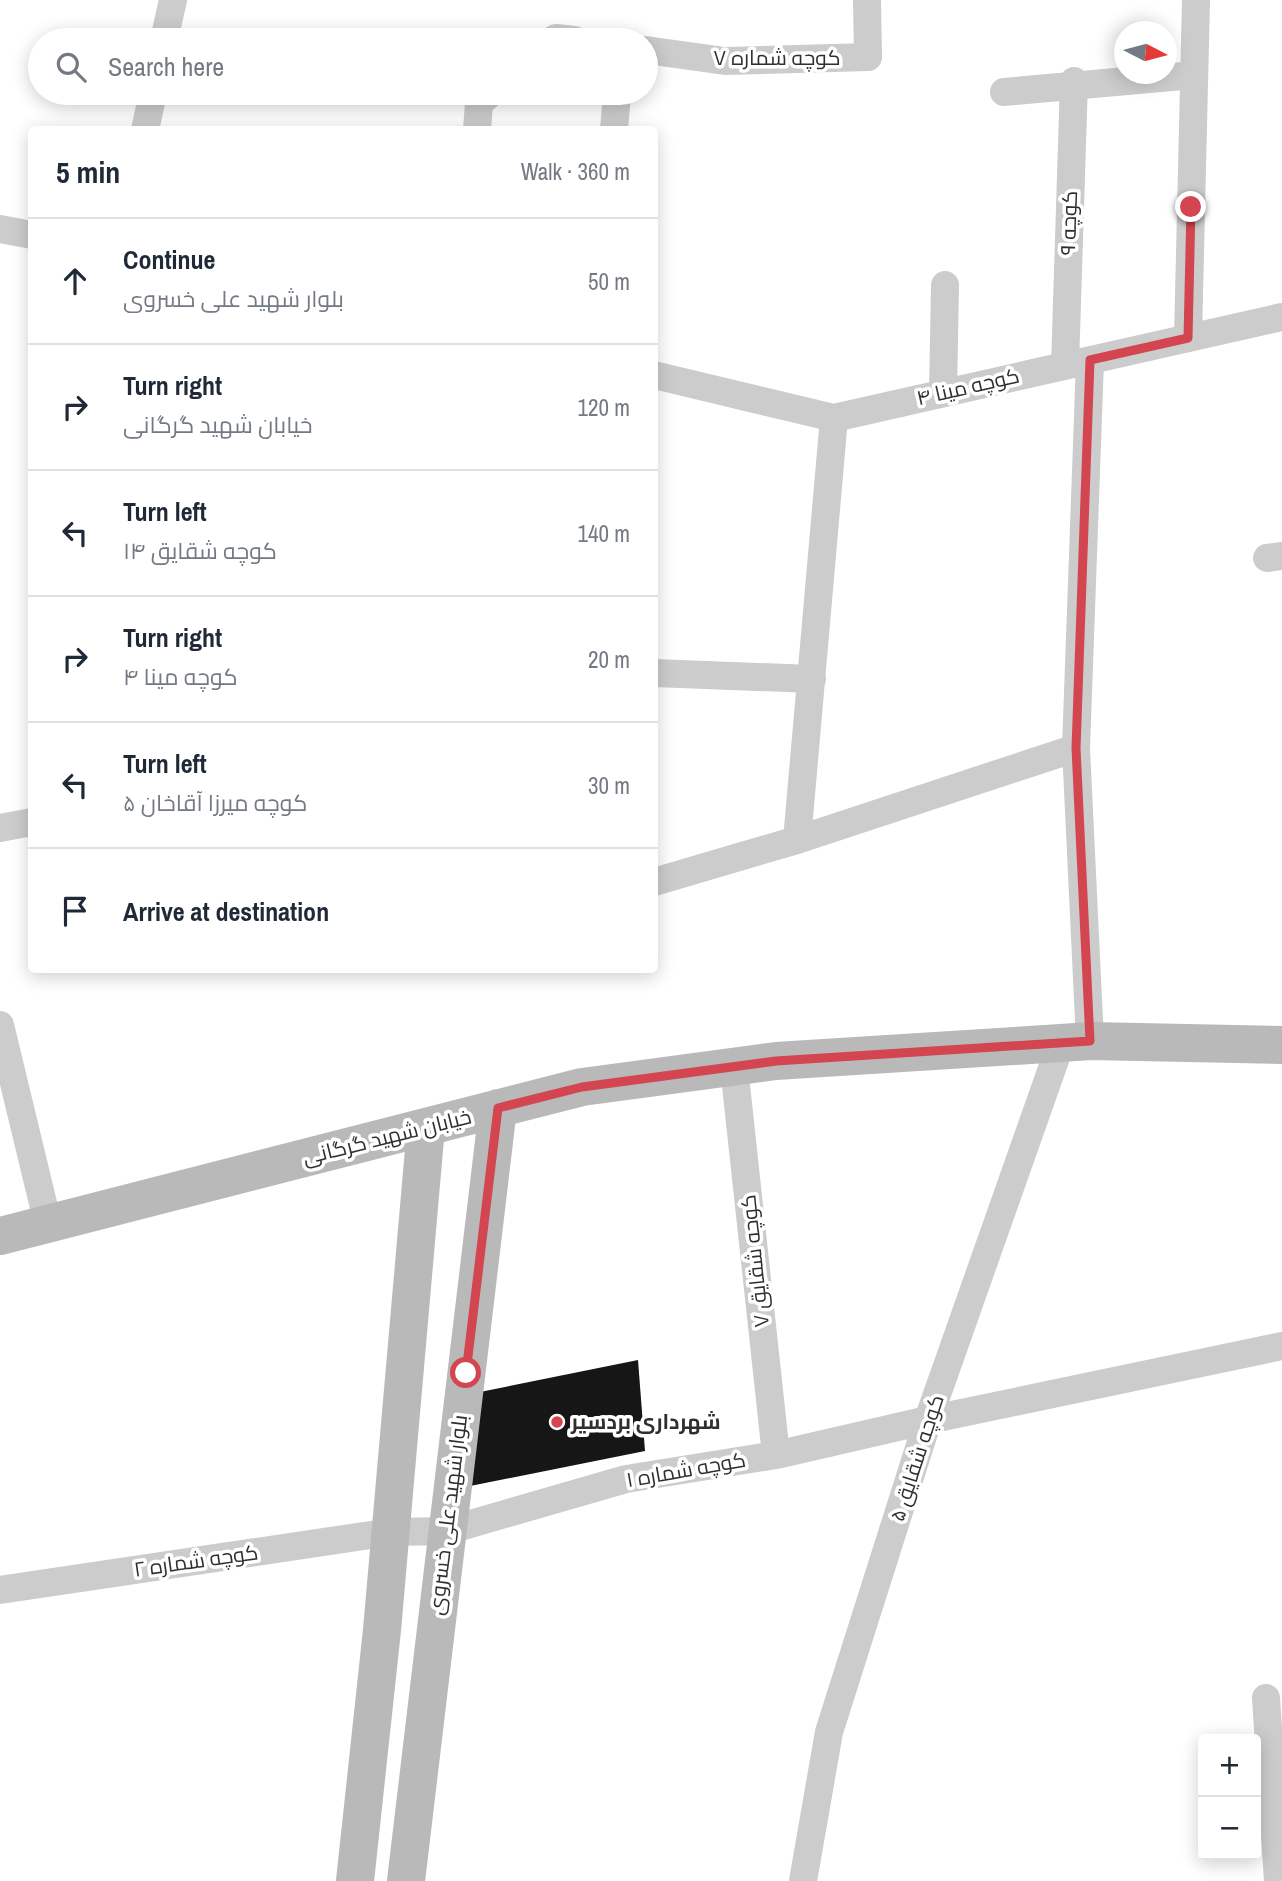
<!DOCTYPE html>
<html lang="en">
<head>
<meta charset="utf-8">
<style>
	:root { --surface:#fff; --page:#f6f6f7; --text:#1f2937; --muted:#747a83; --line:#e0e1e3 }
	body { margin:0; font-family:"Archivo Narrow",Cairo,sans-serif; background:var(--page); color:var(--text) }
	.controls { position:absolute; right:21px; bottom:21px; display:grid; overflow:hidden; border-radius:7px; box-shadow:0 4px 18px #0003 }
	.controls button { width:63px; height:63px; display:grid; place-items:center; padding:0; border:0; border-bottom:2px solid var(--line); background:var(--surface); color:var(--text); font:35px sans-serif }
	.compass { position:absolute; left:1114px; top:21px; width:63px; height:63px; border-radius:50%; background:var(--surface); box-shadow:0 4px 18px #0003; rotate:96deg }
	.stop { position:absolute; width:21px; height:21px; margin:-16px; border:5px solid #d34550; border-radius:50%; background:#fff }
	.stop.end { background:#d34550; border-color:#fff; box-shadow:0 2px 7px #0008 }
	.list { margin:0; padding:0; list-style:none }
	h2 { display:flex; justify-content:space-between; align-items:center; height:91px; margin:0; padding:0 28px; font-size:30px }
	h2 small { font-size:23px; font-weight:400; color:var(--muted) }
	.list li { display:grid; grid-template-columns:46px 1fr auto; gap:21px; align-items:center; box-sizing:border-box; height:126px; padding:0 28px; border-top:2px solid var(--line) }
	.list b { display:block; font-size:26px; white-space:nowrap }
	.list p { margin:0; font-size:23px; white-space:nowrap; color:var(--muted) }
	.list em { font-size:23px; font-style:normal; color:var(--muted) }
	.icon { flex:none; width:38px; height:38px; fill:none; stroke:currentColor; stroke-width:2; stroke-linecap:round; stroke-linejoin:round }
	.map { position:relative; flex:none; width:1282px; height:1881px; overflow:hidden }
	.search { position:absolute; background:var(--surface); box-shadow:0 4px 18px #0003; left:28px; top:28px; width:630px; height:77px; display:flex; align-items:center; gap:18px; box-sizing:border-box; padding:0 24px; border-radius:38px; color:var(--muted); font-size:26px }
	.panel { position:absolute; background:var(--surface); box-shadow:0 4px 18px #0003; left:28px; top:126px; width:630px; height:847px; border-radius:7px }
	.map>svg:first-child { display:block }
</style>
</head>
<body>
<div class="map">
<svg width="1282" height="1881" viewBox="0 0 1282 1881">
	<rect width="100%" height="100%" fill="#fff"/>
	<path fill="#161616" d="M638,1360L645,1451L465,1487L475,1393Z"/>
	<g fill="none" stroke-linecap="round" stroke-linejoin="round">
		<path stroke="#ccc" stroke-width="28" d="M164,40L173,0
			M553,40L556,38L574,40
			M646,50L725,61L868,57L867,0
			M1004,92L1194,75
			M145,130L153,93
			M477,130L479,103L491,93
			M614,130L617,93
			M0,229L32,235
			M1188,338L1196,0
			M1090,361L1076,748L1090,1041
			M1065,366L1074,81
			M654,375L834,418L1282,317
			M943,393L945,285
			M1267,558L1282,556
			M654,673L812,679
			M0,828L32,822
			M797,840L834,418
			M654,882L797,840L1076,748
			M0,1025L48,1224
			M734,1067L776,1455
			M0,1590L391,1532L446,1531L626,1479L776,1455L928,1420L1282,1346
			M1266,1698L1278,1881
			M803,1881L829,1732L928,1420L1061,1043"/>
		<path stroke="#b9b9b9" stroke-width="38" d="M0,1236L582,1087L776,1061L1061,1043L1090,1041L1282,1045
			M355,1881L382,1630L426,1127
			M406,1881L498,1108"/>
	</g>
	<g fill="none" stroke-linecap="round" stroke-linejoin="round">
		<path stroke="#d34550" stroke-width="9" d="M466,1373L498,1108L582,1087L776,1061L1090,1041L1076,748L1090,360L1188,338L1191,207"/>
	</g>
	<circle fill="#d34550" stroke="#fff" stroke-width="2.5" cx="557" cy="1422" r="7"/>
	<g text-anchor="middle" stroke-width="7" stroke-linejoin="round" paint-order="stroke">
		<g font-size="21" fill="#2f2f2f" stroke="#fff">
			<text x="777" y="65">کوچه شماره ۷</text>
			<text transform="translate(1069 223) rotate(-88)" y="7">کوچه ۹</text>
			<text transform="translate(968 387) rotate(-13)" y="7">کوچه مینا ۴</text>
			<text transform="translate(387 1137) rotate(-14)" y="7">خیابان شهید گرگانی</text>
			<text transform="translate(755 1261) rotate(-96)" y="7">کوچه شقایق ۷</text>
			<text transform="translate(917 1458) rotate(-72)" y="7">کوچه شقایق ۵</text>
			<text transform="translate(686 1470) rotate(-10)" y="7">کوچه شماره ۱</text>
			<text transform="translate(448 1515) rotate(-83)" y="7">بلوار شهید علی خسروی</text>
			<text transform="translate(196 1561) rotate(-8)" y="7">کوچه شماره ۲</text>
		</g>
		<g font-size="21" font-weight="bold" fill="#2f2f2f" stroke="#fff" text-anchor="start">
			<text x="571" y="1429">شهرداری بردسیر</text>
		</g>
	</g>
</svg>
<div class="controls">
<button>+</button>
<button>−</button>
</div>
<svg class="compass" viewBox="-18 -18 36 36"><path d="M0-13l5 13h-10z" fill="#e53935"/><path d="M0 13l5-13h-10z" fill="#747a83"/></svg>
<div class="stop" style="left:466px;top:1373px"></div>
<div class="stop end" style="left:1191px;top:207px"></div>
<div class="search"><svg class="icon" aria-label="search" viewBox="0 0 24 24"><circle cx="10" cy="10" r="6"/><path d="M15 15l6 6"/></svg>Search here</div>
<section class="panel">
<h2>5 min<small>Walk · 360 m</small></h2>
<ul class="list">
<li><svg class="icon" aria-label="ahead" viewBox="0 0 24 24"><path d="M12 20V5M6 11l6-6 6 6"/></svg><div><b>Continue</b><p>بلوار شهید علی خسروی</p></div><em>50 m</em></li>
<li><svg class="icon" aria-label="right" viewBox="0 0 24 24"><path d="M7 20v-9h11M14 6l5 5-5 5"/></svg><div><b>Turn right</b><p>خیابان شهید گرگانی</p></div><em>120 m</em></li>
<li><svg class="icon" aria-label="left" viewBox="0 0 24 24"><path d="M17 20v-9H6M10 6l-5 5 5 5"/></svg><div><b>Turn left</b><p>کوچه شقایق ۱۴</p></div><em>140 m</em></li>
<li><svg class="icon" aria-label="right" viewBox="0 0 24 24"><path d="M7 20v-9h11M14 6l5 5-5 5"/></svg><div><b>Turn right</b><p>کوچه مینا ۴</p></div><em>20 m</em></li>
<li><svg class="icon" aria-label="left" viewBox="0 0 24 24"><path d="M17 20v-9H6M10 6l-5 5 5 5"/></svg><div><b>Turn left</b><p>کوچه میرزا آقاخان ۵</p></div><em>30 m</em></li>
<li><svg class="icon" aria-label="arrive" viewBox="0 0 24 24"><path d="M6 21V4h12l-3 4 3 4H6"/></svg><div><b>Arrive at destination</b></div></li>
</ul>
</section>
</div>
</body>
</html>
